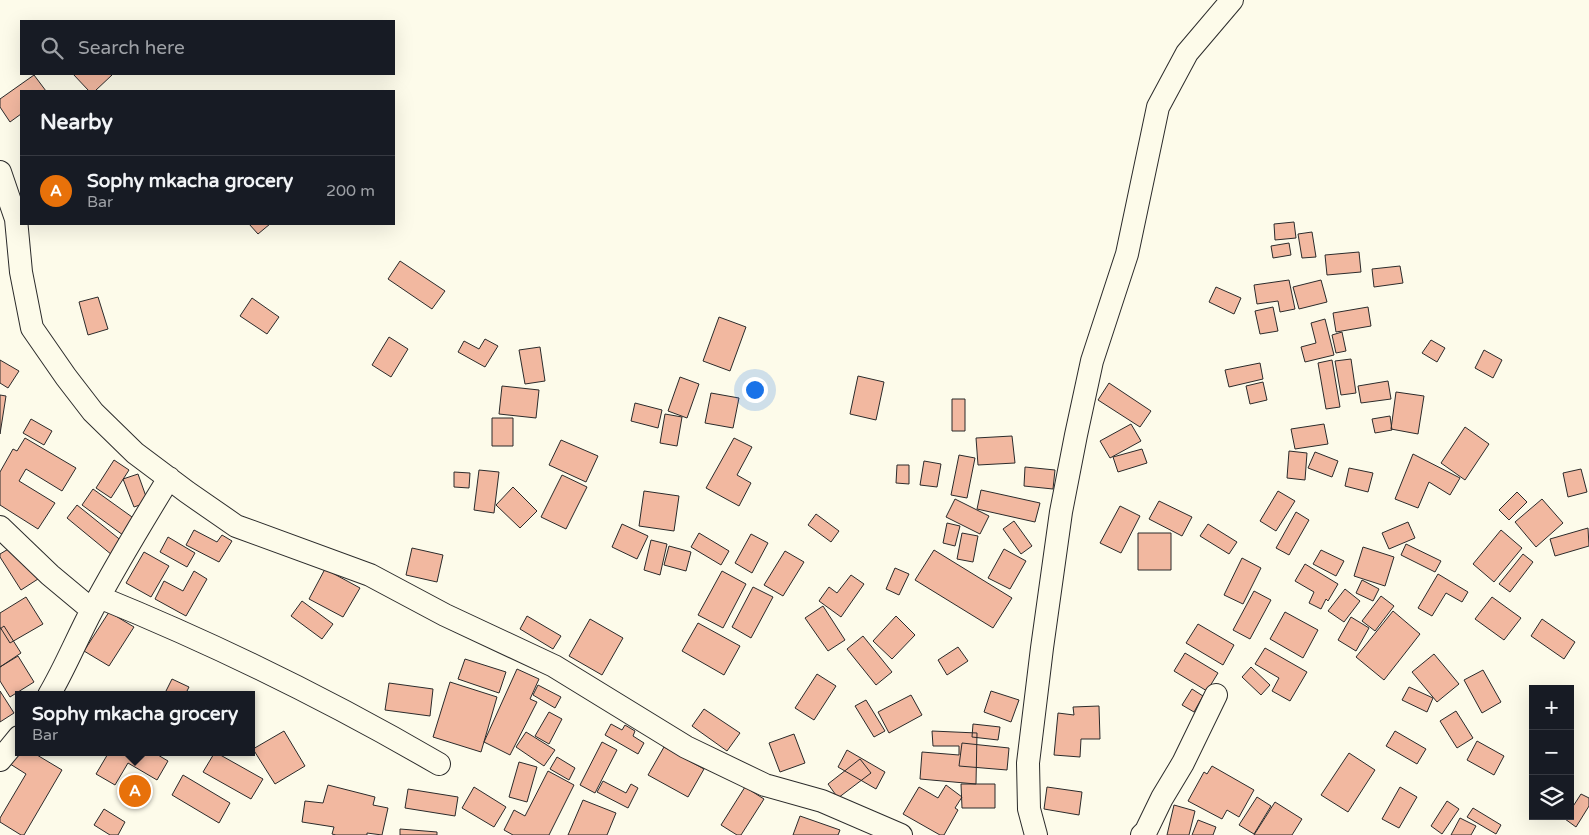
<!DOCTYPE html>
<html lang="en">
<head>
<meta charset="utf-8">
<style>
	:root { --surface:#171b24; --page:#242831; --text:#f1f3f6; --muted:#9ea1a6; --line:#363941; --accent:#ea580c }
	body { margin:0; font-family:"Varela Round",sans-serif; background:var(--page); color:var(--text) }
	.controls { position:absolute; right:15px; bottom:15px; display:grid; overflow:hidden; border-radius:0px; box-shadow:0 5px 20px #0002 }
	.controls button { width:45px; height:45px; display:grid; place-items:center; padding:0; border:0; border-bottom:1px solid var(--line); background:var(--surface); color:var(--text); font:25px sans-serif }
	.you { position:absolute; left:754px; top:389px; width:18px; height:18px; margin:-12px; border:4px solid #fff; border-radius:50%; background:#1a73e8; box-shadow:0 0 0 8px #1a73e833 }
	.badge { display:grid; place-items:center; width:32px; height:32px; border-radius:50%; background:var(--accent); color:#fff; font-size:16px; font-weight:700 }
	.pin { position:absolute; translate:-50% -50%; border:2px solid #fff; box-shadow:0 1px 5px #0006 }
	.popup { position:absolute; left:15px; top:691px; width:240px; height:65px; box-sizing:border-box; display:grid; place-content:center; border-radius:0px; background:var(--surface); filter:drop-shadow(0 1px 4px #0005); font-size:16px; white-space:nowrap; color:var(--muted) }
	.popup b { font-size:19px; color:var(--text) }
	.popup::after { content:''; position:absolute; left:50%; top:100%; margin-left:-10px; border:10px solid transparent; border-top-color:var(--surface) }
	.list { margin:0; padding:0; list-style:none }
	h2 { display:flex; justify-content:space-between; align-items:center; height:65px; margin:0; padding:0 20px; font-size:21px }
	h2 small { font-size:16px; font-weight:400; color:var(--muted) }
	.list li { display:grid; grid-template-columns:32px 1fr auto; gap:15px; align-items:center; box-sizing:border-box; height:70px; padding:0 20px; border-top:1px solid var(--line) }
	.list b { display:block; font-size:19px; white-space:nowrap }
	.list p { margin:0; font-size:16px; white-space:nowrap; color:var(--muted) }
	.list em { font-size:16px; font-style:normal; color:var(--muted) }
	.icon { flex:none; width:28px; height:28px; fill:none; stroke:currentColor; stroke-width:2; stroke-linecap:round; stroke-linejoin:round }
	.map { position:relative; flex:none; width:1589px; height:835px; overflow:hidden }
	.search { position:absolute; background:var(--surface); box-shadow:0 5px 20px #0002; left:20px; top:20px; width:375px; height:55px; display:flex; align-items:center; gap:12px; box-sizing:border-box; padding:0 18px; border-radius:0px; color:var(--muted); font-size:19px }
	.panel { position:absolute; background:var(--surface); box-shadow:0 5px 20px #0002; left:20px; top:90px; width:375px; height:135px; border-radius:0px }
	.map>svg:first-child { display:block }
</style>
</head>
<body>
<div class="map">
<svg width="1589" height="835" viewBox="0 0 1589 835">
	<rect width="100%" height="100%" fill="#fdfbea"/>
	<path fill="#f2b8a0" stroke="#2b2b2b" d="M73,74H111L112,75L95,91H89Z
		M34,75L46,91H21V114L10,122L0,107V99Z
		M1294,222L1296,238L1275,240L1274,224Z
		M249,224H270L258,234Z
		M1312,232L1316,257L1302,258L1298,234Z
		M1289,243L1291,255L1273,258L1271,246Z
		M1359,252L1361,272L1327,275L1325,255Z
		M400,261L445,291L432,309L388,279Z
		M1400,266L1403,283L1374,287L1372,269Z
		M1289,280L1295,309L1280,312L1278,301L1257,304L1254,285Z
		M1321,280L1327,302L1299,309L1293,287Z
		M1216,287L1241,298L1234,314L1209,302Z
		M98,297L108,329L88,335L79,302Z
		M252,298L279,317L267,334L240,316Z
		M1273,307L1278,331L1260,334L1255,311Z
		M1368,307L1371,326L1336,332L1333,313Z
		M719,317L746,327L730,371L703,361Z
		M1325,319L1334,355L1305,362L1301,347L1316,343L1311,323Z
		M1342,332L1346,351L1336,353L1332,335Z
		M389,337L408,349L391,377L372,365Z
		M485,339L498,346L485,367L458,352L464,341L479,349Z
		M1431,340L1445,348L1437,362L1422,353Z
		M540,347L545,381L525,384L519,350Z
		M1484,350L1502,360L1493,378L1475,368Z
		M1351,359L1356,393L1341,395L1335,361Z
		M0,360L19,371L8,388L0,383Z
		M1332,360L1340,407L1326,409L1318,363Z
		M1260,363L1263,379L1229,387L1225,370Z
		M858,376L884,382L876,420L850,414Z
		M680,377L699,384L687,418L668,411Z
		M1388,381L1391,399L1361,403L1358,386Z
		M1263,382L1267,400L1250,404L1246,386Z
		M1109,383L1151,411L1140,427L1098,400Z
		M502,386L539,390L536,418L499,414Z
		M1396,392L1424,396L1418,434L1391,429Z
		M711,393L739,398L733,428L705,423Z
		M0,395L6,396L0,434Z
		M952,399H965V431H952Z
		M635,403L662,410L658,428L631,421Z
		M665,414L682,417L677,446L660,443Z
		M1390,416L1392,430L1375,433L1372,419Z
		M492,418H513V446H492Z
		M31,419L52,431L44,445L23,433Z
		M1131,424L1141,441L1110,458L1100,441Z
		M1324,424L1328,444L1295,449L1291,429Z
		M1465,427L1489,444L1465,480L1441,463Z
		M1012,436L1015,463L978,465L976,438Z
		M25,438L76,468L62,491L26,469L19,481L55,503L38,529L0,505V472L13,449L17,451Z
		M734,438L752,447L737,475L751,483L739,506L706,488Z
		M561,440L598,456L586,482L549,465Z
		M1142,449L1147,463L1118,472L1113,457Z
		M1289,451L1307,453L1305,480L1287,478Z
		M1315,452L1338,461L1332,477L1308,468Z
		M1413,454L1460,478L1450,495L1429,482L1418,508L1395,499Z
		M959,455L975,458L967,498L951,495Z
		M114,460L129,470L111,498L96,488Z
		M924,461L941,464L937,487L920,485Z
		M897,465H909V484L896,483Z
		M1025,467L1055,470L1053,489L1024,486Z
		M1349,468L1373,473L1368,492L1345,486Z
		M1581,469L1587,492L1568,497L1563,473Z
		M479,470L499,472L494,513L474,510Z
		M454,472L470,473L469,488L454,487Z
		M138,474L148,502L134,507L123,479Z
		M562,475L587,487L566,529L541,517Z
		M513,487L537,511L520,528L496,505Z
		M93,489L139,522L127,538L82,505Z
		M981,490L1040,503L1035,522L977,509Z
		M644,491L679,496L674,531L639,526Z
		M1278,491L1295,501L1276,531L1260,521Z
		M1517,492L1527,502L1509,520L1499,510Z
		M955,499L989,516L980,534L946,517Z
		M1542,499L1563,523L1536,547L1515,522Z
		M1159,501L1192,517L1182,536L1149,519Z
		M77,505L123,542L112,555L67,518Z
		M1120,506L1140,516L1121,553L1100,543Z
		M1296,512L1309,520L1289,555L1276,548Z
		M816,514L839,531L831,542L808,525Z
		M1014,521L1032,546L1021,554L1003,529Z
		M1408,522L1415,538L1389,549L1382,533Z
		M947,523L960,526L955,546L943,543Z
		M622,524L648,536L637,559L612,547Z
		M1208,524L1237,542L1229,554L1200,536Z
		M1588,528L1589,546L1555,556L1550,539Z
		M194,530L217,542L222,535L232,541L219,562L186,545Z
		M1501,530L1522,548L1494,582L1473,564Z
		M699,533L729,551L721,565L691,547Z
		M962,533L978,536L973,562L957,559Z
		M1138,533H1171V570H1138Z
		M751,534L768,543L752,573L735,563Z
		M168,537L195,553L187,567L160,552Z
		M651,540L667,544L660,575L644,570Z
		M1406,544L1441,561L1435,572L1401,555Z
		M15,545L38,579L21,590L0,557V554Z
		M669,546L691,552L686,571L664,565Z
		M1363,547L1394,557L1385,586L1354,576Z
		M412,548L443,555L437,582L406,575Z
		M1004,549L1026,561L1010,589L988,578Z
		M934,550L1012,598L993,628L915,580Z
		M1321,550L1344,561L1336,576L1313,564Z
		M785,551L804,562L783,596L764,585Z
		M144,552L169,566L151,597L126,583Z
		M1523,554L1533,562L1510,592L1499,584Z
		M1242,558L1261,568L1243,604L1224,595Z
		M1305,564L1338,584L1328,601L1326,599L1321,609L1309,603L1314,592L1295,581Z
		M895,568L909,574L899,595L886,589Z
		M325,569L360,588L343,617L309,599Z
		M194,571L207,579L186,616L155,599L164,581L183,591Z
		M722,571L746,584L723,628L698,615Z
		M1438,574L1468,592L1462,602L1446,593L1432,616L1418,608Z
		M851,575L864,584L841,617L819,601L829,587L837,593Z
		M1362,580L1379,589L1373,601L1356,593Z
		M753,587L773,597L751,638L732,627Z
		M1345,589L1360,601L1344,622L1328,611Z
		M1254,591L1271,600L1250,639L1233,630Z
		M1381,596L1394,606L1375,631L1362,621Z
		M26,597L43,624L10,643L0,627V613Z
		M1492,597L1521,618L1504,640L1475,619Z
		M302,601L333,624L322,639L291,616Z
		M823,606L845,640L828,651L805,618Z
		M1393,611L1420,634L1384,680L1356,657Z
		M109,612L134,627L109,666L84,651Z
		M1285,612L1318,630L1303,658L1270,639Z
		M527,616L561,636L553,649L520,629Z
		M896,616L915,635L892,659L873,641Z
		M1351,617L1369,628L1356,651L1338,640Z
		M590,619L623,638L602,675L569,656Z
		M1542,619L1575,642L1564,659L1531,636Z
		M698,623L740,646L724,675L682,651Z
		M1198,624L1234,645L1223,665L1186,643Z
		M4,626L21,653L0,667V629Z
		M863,636L892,672L876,685L847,649Z
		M958,647L968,661L947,675L938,660Z
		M1265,648L1307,672L1290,701L1272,691L1279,678L1255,664Z
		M1185,653L1218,673L1207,691L1174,671Z
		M1434,654L1459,684L1437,702L1412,672Z
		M18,656L34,682L10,697L0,681V667Z
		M465,659L506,672L499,693L458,679Z
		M1251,667L1270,685L1261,695L1242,677Z
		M517,669L539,679L530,699L537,702L510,755L484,742Z
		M1483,670L1501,702L1482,713L1464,680Z
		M817,674L836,686L814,720L795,708Z
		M172,679L189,687L185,695H164Z
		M450,682L497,697L481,752L433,737Z
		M389,683L433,689L430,716L385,710Z
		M538,685L561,697L555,708L533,695Z
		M1409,687L1433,698L1427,712L1402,700Z
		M1192,689L1203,696L1194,712L1182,705Z
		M0,691L14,713L0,722Z
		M991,691L1019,700L1011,722L984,712Z
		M911,695L922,715L889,733L878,712Z
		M866,700L885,731L874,737L855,706Z
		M1099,706L1100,739H1081L1080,757L1054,755L1058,713L1074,715L1073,707Z
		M704,709L740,733L727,751L692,726Z
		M1456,711L1473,738L1457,748L1440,721Z
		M549,712L562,719L549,744L535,736Z
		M611,724L622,730L625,725L635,731L633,736L644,743L638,754L605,735Z
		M973,724L1000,727L998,740L972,737Z
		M284,731L305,766L275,784L253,749Z
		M932,731L977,733L976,784L920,779L922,752L959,755V746H933Z
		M1395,731L1426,749L1417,764L1386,746Z
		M526,732L555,750L544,766L516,747Z
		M794,734L805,763L780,772L769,743Z
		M1477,741L1504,756L1494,775L1467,760Z
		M602,742L617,750L595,793L580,785Z
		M962,743L1009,748L1007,770L959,766Z
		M664,747L704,769L688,797L648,775Z
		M847,750L885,772L876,789L838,767Z
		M19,752H32L62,770L24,835H21L0,822V818L26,774L7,762Z
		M109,752H153L168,761L157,780L128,763L115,785L96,774Z
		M215,752L263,779L251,799L203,772Z
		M1349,753L1375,770L1348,812L1321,795Z
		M557,757L575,768L569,780L550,769Z
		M860,759L871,773L838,798L828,784Z
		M519,762L537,767L527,802L509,797Z
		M1212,766L1254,790L1239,817L1227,810L1222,819L1188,801L1204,772L1207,774Z
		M548,771L574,785L549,835H513L504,830L514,810L525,816Z
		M183,775L230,803L219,823L172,795Z
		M603,781L626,793L631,784L638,788L628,808L597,792Z
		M961,784H995V808H962Z
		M328,785L375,797L373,805L388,808L382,835L367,833V835H336L332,834L334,827L302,822L305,801L323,803Z
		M946,785L962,797L955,808L958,810L944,835H940L903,814L919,787L938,798Z
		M474,787L506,807L494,827L462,808Z
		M745,787L764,799L741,835H737L721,825Z
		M1047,787L1082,792L1079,815L1044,809Z
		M1400,787L1417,797L1399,828L1382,819Z
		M408,789L458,797L455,816L405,808Z
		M1581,794L1589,798V806L1576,827L1565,819L1567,816H1570V811Z
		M1257,797L1271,806L1254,834L1239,825Z
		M583,800L616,813L607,835H568Z
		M1447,801L1459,809L1442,834L1431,826Z
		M1275,802L1302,819L1292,835H1254Z
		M1174,805L1195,811L1189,835H1167Z
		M1473,808L1501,825L1496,834L1467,817Z
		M104,809L125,822L118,835H110L94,825Z
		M800,816L840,830L838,835H793Z
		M1460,818L1476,826L1471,835H1451Z
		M1198,820L1216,827L1213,835H1192Z
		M400,829L437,832V835H400Z"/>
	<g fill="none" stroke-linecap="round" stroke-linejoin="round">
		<g stroke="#2b2b2b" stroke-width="24">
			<path id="street" d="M0,172L16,219L21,272L32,328L66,377L93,412L135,453L187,492L236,526L370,575L445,615L554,666L686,747L765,785L822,801L901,835
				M0,527L50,575L92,610
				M99,597C217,645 329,700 439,764
				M49,695C65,668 77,638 92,610C116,565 142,522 169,478
				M0,760L19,737
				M1036,835L1029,809L1028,763L1042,648L1061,512L1076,435L1092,361L1127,254L1158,107L1187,53L1232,0
				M1142,835L1146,831L1162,798L1183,763L1216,695"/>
		</g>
		<use href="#street" stroke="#fdfbea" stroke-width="22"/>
	</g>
</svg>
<div class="controls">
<button>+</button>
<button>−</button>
<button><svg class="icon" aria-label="layers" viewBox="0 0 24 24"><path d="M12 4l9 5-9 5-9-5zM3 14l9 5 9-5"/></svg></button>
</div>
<div class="you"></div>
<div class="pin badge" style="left:135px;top:791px;background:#e8710a">A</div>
<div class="popup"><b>Sophy mkacha grocery</b>Bar</div>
<div class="search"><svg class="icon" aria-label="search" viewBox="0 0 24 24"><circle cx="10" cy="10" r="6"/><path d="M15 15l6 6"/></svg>Search here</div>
<section class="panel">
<h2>Nearby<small></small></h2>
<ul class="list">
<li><span class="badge" style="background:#e8710a">A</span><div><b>Sophy mkacha grocery</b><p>Bar</p></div><em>200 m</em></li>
</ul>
</section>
</div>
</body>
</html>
